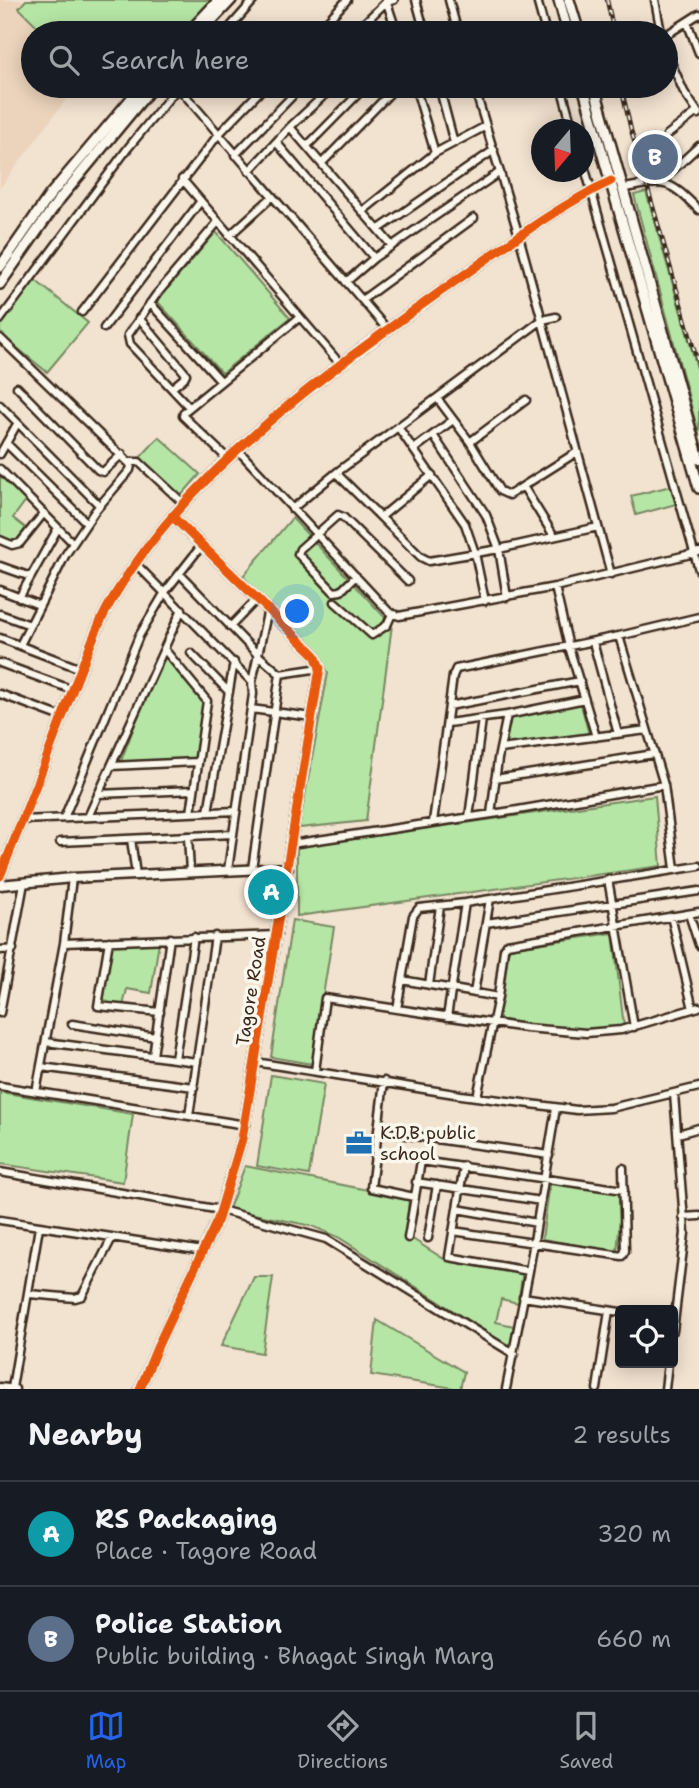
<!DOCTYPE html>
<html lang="en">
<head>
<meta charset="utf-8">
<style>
	:root { --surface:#171b24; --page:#242831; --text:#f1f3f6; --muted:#9ea1a6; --line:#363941; --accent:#2563eb }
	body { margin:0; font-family:"Shantell Sans",sans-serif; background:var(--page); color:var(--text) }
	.controls { position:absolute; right:21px; bottom:21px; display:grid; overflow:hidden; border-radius:7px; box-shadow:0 4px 18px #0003 }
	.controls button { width:63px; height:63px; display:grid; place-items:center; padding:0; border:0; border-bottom:2px solid var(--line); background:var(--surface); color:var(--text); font:35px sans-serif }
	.compass { position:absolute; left:531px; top:119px; width:63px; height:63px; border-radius:50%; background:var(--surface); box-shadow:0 4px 18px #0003; rotate:199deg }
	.you { position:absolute; left:298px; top:612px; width:24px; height:24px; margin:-18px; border:5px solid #fff; border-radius:50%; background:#1a73e8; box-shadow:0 0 0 10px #1a73e833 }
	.badge { display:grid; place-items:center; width:46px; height:46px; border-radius:50%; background:var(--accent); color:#fff; font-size:23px; font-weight:700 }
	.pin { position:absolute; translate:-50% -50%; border:4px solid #fff; box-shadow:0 2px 7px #0006 }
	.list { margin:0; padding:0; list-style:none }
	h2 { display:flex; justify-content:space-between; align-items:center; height:91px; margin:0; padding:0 28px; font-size:30px }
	h2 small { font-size:23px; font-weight:400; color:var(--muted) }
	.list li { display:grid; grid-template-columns:46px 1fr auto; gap:21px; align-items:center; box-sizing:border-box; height:105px; padding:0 28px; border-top:2px solid var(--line) }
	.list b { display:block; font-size:26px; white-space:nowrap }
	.list p { margin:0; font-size:23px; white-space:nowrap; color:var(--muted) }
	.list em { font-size:23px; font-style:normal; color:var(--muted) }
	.icon { flex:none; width:38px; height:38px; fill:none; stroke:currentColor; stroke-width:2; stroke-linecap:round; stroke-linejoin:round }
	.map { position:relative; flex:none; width:699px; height:1389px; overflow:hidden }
	.search { position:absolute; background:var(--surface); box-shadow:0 4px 18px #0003; left:21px; right:21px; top:21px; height:77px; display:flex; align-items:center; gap:18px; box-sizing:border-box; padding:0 24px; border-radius:38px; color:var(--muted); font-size:26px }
	.sheet { height:301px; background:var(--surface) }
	nav { display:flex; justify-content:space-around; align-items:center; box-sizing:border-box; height:98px; border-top:2px solid var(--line); background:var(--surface); font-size:19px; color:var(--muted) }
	nav a { display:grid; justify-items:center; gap:4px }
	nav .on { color:var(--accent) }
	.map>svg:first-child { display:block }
</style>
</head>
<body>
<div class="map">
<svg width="699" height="1389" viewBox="0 0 699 1389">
	<rect width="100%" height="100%" fill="#f2e2d0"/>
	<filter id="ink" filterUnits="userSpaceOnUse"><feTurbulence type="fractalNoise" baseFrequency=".0143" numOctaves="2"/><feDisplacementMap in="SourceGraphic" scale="14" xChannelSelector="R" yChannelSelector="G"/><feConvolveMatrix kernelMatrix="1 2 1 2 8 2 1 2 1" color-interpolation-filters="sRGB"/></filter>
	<g filter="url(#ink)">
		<path fill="#ecd4bc" d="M0,0H152L121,33H33V86H76L0,188Z"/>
		<path fill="#b6e6a6" stroke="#788862" stroke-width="2" d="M26,0H215L185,33H44L19,8Z
			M646,192L699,375V435L634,195Z
			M216,232L290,318L222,373L157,301Z
			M35,280L88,323L47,372L0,334V323Z
			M159,437L200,474L180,497L138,460Z
			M0,475L26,500L13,518L27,529L19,541L11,543L0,538Z
			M671,486L676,504L636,515L631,496Z
			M292,518L392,625L366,821L299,828L328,673L243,576Z
			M164,649L209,706L196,762L121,761Z
			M581,704L589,735L502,747L508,718Z
			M655,796L661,866L297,916V847Z
			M292,920L334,927L312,1064L271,1057Z
			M613,933L624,1027C590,1035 530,1030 497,1018L509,948Z
			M110,942H159L151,993L127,989L123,1006L101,1000Z
			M271,1075L324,1084L309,1175L257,1166Z
			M0,1092L133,1114L123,1182L0,1164Z
			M245,1166L409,1198L406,1234L411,1238L444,1259L523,1271L518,1303L501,1299L496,1322L514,1326L510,1347L338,1237L312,1226L229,1209Z
			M550,1183L619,1192L620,1219L617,1252L542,1239Z
			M254,1277H273L262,1353L221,1346Z
			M377,1320L464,1372L460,1389L371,1375Z"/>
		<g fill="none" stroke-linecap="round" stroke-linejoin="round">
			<g stroke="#3b2a1e" stroke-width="11">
				<path id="minor" d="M386,0L397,33
					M416,0L425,33
					M449,0L458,33
					M537,0L546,33
					M655,0L661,33
					M687,22L699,53
					M225,33L254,0
					M316,33L347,0
					M354,33L386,2L394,0
					M666,35L699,14
					M666,51L684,92L699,114
					M160,86L171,96
					M415,86L435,153
					M439,86L454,143
					M474,86L519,236L611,574
					M561,86L573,130
					M178,87L387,329
					M290,127L392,246
					M667,135L697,112
					M276,142L374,258
					M307,146L366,86
					M235,155L302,86
					M322,163L397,86
					M584,165L699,570
					M249,171L290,127L334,86
					M182,179L341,365
					M660,182L699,146
					M625,188C667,180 668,179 699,210
					M364,210L435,153L486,126
					M379,229L494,150
					M229,236L272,197
					M346,282L374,258L500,172
					M362,300L474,218
					M150,303L221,381
					M82,312L218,135L265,86
					M139,318L186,374L184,378L172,388
					M0,320L128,148L179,86
					M104,328L200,202
					M0,338L131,465L130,470L95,511L66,554L20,645
					M17,387L98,470L103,472L122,454
					M437,398L470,442L500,491L509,495L577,452
					M0,405L99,505
					M189,407L130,344L128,335L156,295L217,223
					M398,427L465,524L475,553L485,601
					M433,435L486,515L499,549L507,597
					M470,442L526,400
					M6,443L87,523
					M414,449L453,420
					M238,450L389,612L399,616L555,587L699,552
					M0,454L17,424
					M228,459L183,416L184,412L300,317
					M129,462H139L183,503
					M0,469L73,543
					M336,473L421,557L429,561L499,549L598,527
					M523,486L554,536
					M292,509L336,473L542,320L556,317
					M381,517L432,475
					M0,540L12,545L20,543L44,513
					M135,563L252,682L253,694L228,870
					M0,566L31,577
					M180,574L258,655L280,674L252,869
					M356,576L341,591L334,592L298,554L300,549L338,515L343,517L408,581
					M555,587L569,647L596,737
					M0,590L39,605
					M19,598L58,528
					M335,602L372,635L387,625L392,614
					M0,614L30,625
					M230,627L257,599
					M619,636L664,785L675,869
					M0,638L81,669
					M593,642L618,734
					M164,649L207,701L191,813
					M191,653L229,692
					M0,663L73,690
					M280,674L320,668
					M252,682L268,609
					M0,694L62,717
					M449,706L580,681
					M251,709L312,717
					M448,723L507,715
					M500,749L647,730
					M111,766L196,762
					M495,779L654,754
					M98,794L194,790
					M208,812L234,662
					M491,814L498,759L507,715L585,699
					M88,817L182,609
					M469,817L482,719
					M64,818L139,636L165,592L202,545
					M22,820L236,811
					M433,822L453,676L456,669L619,636L699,617
					M188,836L190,872
					M131,839L136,875
					M60,842L233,834
					M291,844L512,811L664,785
					M699,866L465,903L419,908L413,916L397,1009L526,1028L586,1033L621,1030L699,1007
					M608,879L634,1027
					M689,914L699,945
					M671,916L693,1009
					M486,923L699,891
					M109,941L98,1006L160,1012
					M64,943L277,935
					M0,950L13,949
					M402,980L498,997
					M429,985L440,906
					M474,993L490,899
					M0,1013L24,883
					M447,1017L465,903
					M72,1024L156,1037
					M46,1042L197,1062
					M153,1056L170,938
					M175,1059L194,937
					M255,1062L461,1095L577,1110L611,1108L699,1087
					M41,1067L194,1087
					M315,1071L325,998L397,1009
					M384,1081L371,1188L414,1197
					M0,1086L246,1125
					M36,1092L64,943L72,878
					M477,1097L498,997L504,949L507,944L699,912
					M189,1116L215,936
					M379,1131L549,1155
					M678,1134L699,1128
					M464,1166L449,1257L529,1271
					M0,1172L221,1210L326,1239L514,1354
					M416,1182L541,1201
					M457,1209L537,1223
					M683,1217L699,1216
					M0,1220L203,1251
					M453,1231L622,1256L625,1251L623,1168
					M408,1238L421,1161L624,1190
					M428,1238L437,1185
					M29,1294L75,1298L82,1296L112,1238
					M523,1297L620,1312
					M673,1331L685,1233L674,1094
					M0,1387L15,1389
					M12,1388L39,1227
					M506,1389L529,1271L556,1108
					M597,1389L609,1311
					M665,1389L668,1363"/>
			</g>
			<g stroke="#3b2a1e" stroke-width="13">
				<path id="tertiary" d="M0,876C25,814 49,752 73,689C86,657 97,623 116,593C193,466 332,369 451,284C503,248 554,208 611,181
					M0,885L72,878L288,868
					M140,1389L159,1343L218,1219L242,1139L320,668L315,655L172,516"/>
			</g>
			<g stroke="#3b2a1e" stroke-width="14">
				<path id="secondary" d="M559,0L568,33
					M569,0L579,33
					M188,33L219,0
					M200,33L231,0
					M583,86L699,488
					M594,86L699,459
					M0,267L50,195L142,86
					M0,284L58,201L153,86"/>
			</g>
			<use href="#minor" stroke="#fbf7ec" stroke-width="6"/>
			<use href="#tertiary" stroke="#fbf7ec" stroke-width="8"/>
			<use href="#secondary" stroke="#fbf7ec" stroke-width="9"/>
			<g stroke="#3b2a1e" stroke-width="4.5">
				<path id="rail" d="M607,0L614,33
					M621,86L631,130L699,367"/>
			</g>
			<use href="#rail" stroke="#fbf7ec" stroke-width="2" stroke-dasharray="5" stroke-linecap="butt"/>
			<g stroke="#fbf7ec" stroke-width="13">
				<path id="cycleway" d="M0,876C25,814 49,752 73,689C86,657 97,623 116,593C193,466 332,369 451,284C503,248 554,208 611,181
					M140,1389L159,1343L218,1219L242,1139L320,668L315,655L172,516"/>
			</g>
			<use href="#cycleway" stroke="#e8590c" stroke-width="9"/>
		</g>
	</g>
	<defs>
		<g id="office-bare" transform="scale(2.1)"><path d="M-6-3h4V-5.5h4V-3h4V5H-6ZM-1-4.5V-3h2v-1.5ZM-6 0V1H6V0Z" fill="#1f6fb2" stroke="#fbf7ec" stroke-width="2.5" paint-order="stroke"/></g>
	</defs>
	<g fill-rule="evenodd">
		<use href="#office-bare" x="359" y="1143"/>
	</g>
	<g text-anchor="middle" stroke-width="7" stroke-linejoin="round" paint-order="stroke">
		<g font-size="18" fill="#3b2a1e" stroke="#fbf7ec">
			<text transform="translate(251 991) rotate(-81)" y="6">Tagore Road</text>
		</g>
		<g font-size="18" fill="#3b2a1e" stroke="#fbf7ec" text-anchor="start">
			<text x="380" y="1139">K.D.B public<tspan x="380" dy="21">school</tspan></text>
		</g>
	</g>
</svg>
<div class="controls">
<button><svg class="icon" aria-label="locate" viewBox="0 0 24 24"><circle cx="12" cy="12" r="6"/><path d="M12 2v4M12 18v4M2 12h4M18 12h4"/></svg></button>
</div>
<svg class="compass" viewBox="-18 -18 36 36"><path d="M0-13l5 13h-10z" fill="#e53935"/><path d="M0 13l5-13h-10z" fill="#9ea1a6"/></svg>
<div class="you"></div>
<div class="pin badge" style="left:271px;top:892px;background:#0f9aa8">A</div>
<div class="pin badge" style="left:655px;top:157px;background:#5c6f8a">B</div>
<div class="search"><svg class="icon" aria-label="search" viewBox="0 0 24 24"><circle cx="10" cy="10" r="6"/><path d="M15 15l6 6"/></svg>Search here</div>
</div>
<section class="sheet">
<h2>Nearby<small>2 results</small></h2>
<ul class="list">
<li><span class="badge" style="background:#0f9aa8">A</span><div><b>RS Packaging</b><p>Place · Tagore Road</p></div><em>320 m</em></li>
<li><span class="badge" style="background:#5c6f8a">B</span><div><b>Police Station</b><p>Public building · Bhagat Singh Marg</p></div><em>660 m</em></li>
</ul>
</section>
<nav>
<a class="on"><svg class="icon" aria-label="map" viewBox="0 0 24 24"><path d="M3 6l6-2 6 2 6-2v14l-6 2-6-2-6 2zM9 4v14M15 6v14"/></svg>Map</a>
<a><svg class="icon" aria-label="directions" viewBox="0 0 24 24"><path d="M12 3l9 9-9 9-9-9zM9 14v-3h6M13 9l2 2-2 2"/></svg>Directions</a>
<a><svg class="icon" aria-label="saved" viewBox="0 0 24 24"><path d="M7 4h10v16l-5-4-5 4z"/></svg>Saved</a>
</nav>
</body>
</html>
